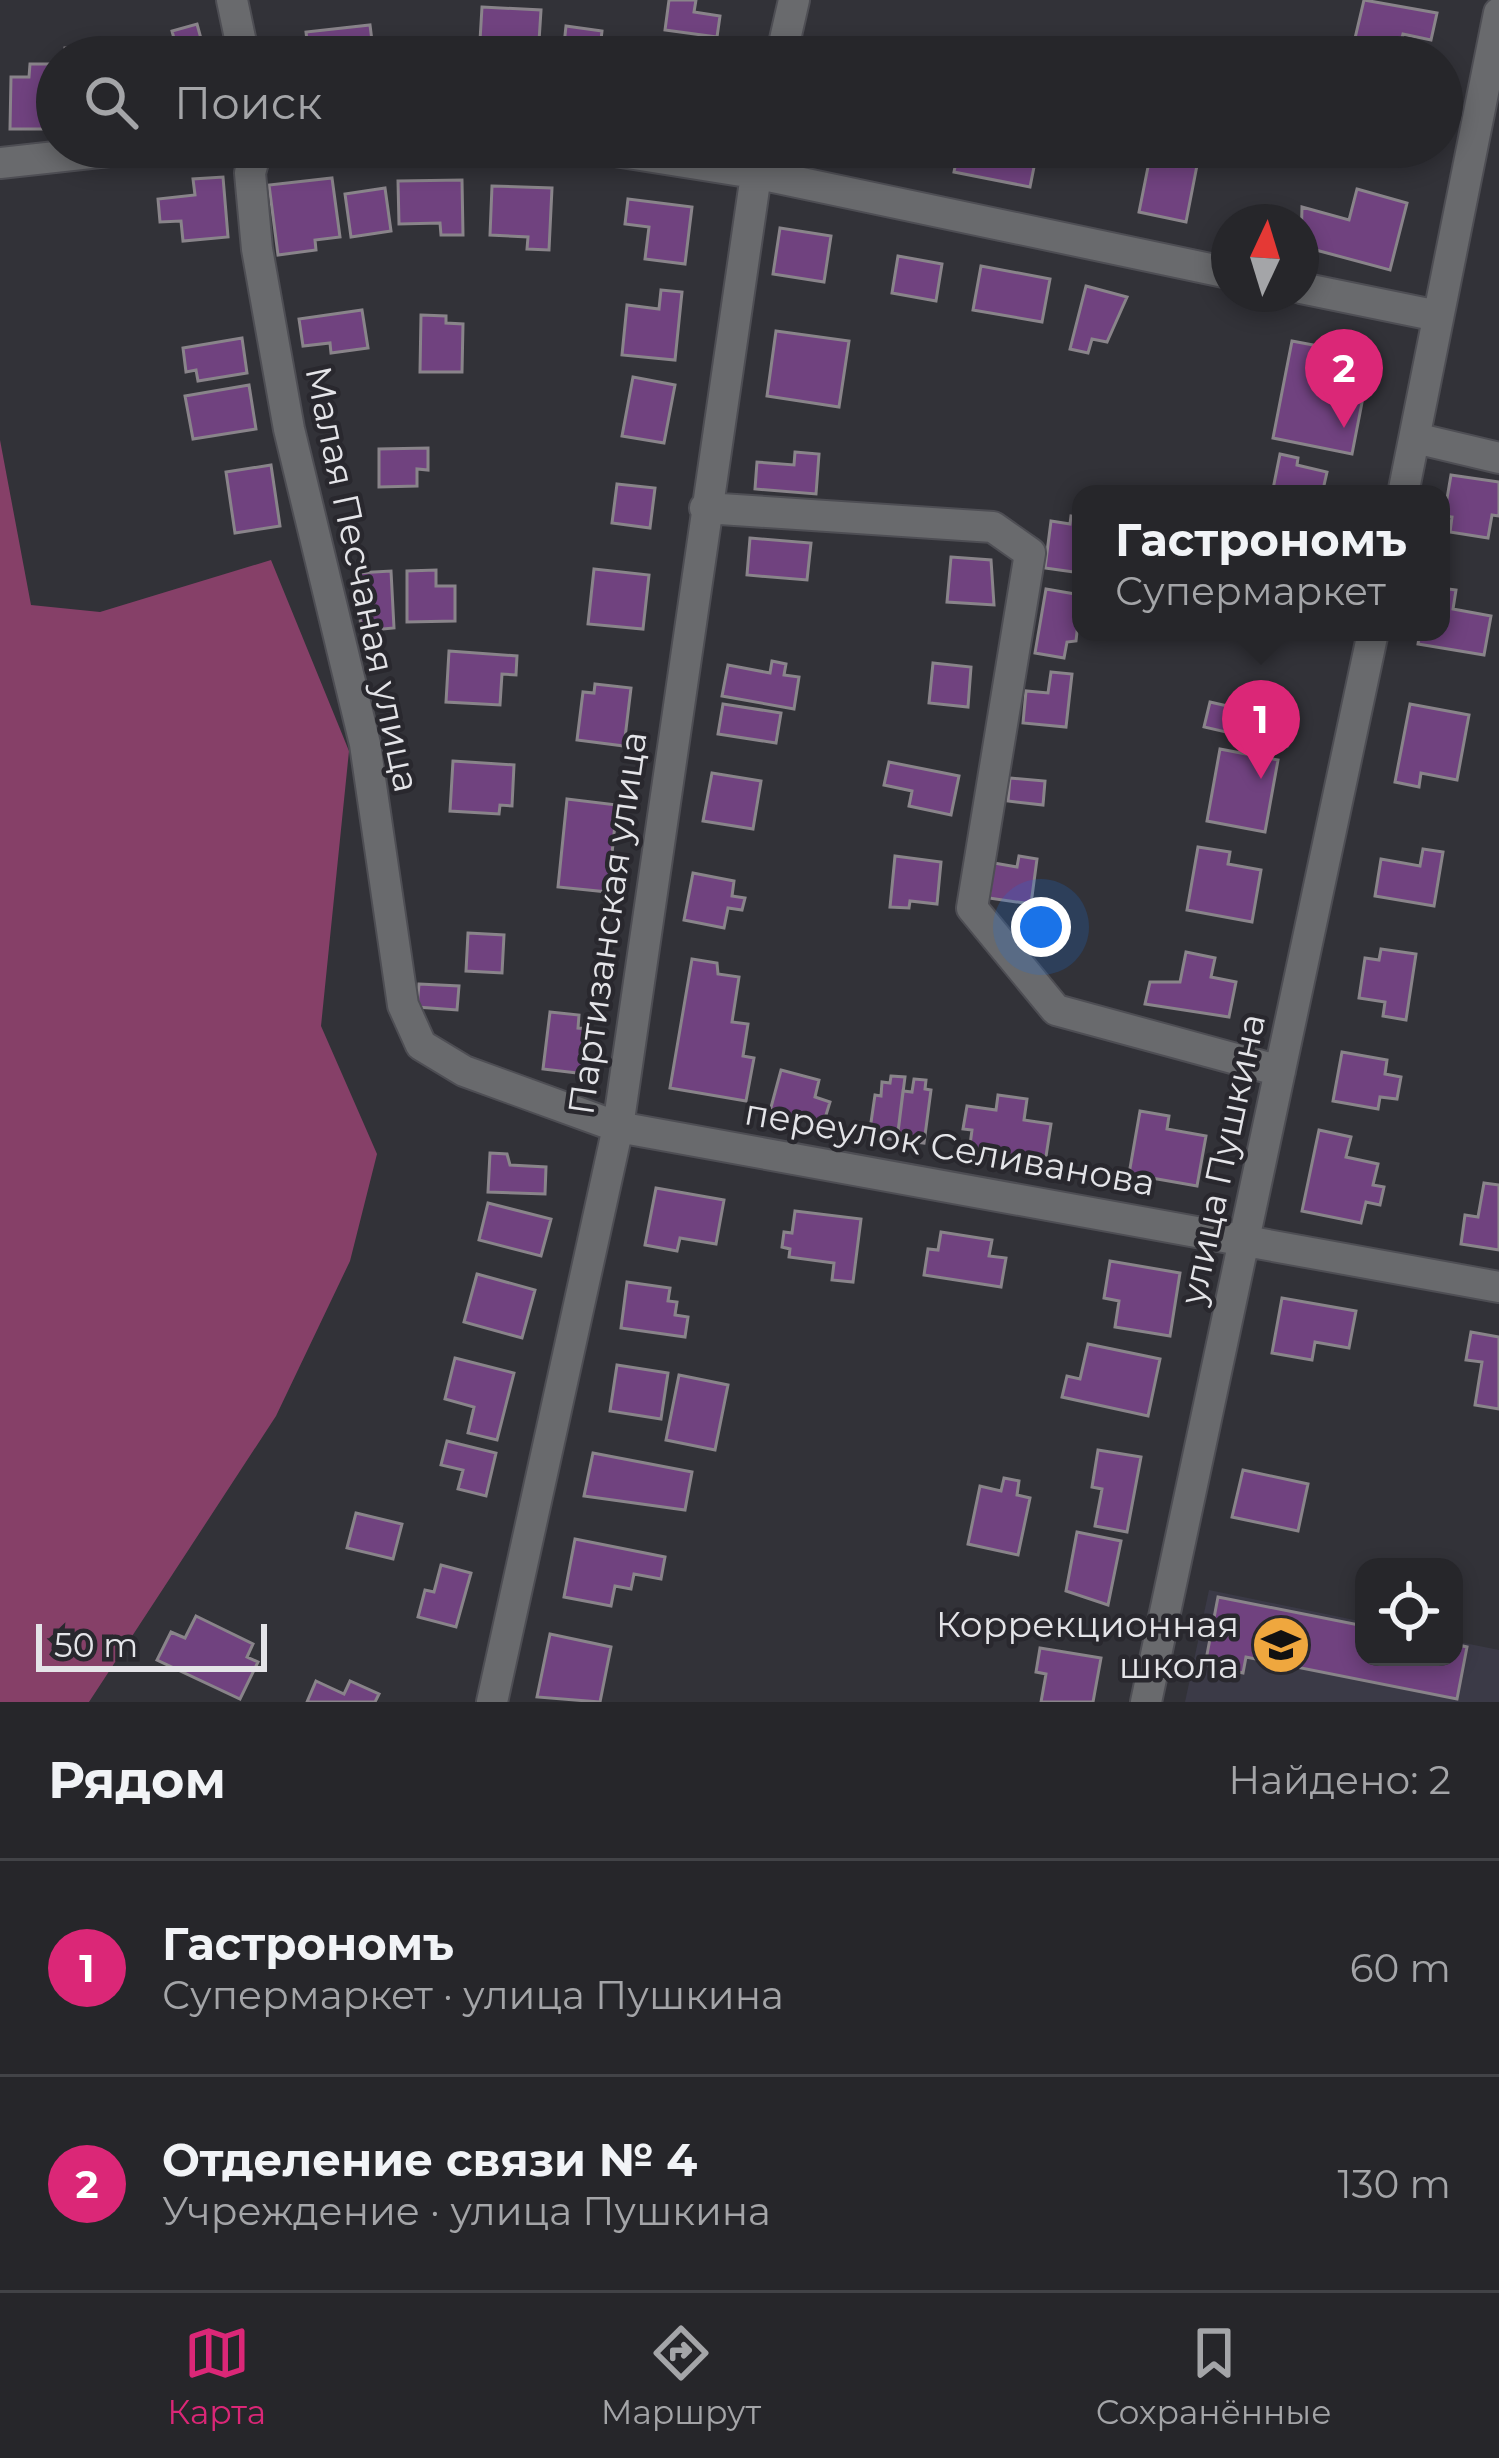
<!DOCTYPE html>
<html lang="ru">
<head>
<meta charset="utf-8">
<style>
	:root { --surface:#26262a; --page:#2e2e32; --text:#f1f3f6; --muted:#a4a5a8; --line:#424347; --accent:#db2777 }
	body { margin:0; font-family:Montserrat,sans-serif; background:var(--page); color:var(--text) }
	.controls { position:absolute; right:36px; bottom:36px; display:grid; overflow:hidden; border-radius:24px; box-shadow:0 6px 18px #0003 }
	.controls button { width:108px; height:108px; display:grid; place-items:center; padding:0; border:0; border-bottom:3px solid var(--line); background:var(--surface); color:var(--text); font:60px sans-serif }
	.compass { position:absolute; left:1211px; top:204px; width:108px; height:108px; border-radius:50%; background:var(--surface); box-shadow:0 6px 18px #0003; rotate:4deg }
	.scale { position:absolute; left:36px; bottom:30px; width:231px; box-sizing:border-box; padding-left:12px; border:6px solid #e4e4e8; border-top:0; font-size:33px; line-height:42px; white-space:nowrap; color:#e4e4e8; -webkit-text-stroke:9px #29282e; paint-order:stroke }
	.you { position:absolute; left:1041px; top:927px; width:42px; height:42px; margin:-30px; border:9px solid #fff; border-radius:50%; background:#1a73e8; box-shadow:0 0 0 18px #1a73e833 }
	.badge { display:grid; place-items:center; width:78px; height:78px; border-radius:50%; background:var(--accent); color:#fff; font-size:39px; font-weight:700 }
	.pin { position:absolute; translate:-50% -99px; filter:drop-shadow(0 3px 6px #0008) }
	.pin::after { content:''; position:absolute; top:63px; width:42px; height:36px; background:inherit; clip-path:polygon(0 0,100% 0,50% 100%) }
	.popup { position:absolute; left:1072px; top:485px; width:378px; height:156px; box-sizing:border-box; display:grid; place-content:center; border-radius:24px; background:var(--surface); filter:drop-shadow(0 3px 9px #0005); font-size:39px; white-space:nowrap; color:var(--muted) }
	.popup b { font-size:45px; color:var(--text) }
	.popup::after { content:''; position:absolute; left:50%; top:100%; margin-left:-24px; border:24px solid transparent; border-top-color:var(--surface) }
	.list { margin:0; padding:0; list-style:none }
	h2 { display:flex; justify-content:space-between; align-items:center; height:156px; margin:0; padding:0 48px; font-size:51px }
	h2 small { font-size:39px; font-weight:400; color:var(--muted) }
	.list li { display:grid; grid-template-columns:78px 1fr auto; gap:36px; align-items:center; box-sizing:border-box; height:216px; padding:0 48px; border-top:3px solid var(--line) }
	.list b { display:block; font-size:45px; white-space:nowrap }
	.list p { margin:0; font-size:39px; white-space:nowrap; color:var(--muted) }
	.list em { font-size:39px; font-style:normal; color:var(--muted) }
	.icon { flex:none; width:66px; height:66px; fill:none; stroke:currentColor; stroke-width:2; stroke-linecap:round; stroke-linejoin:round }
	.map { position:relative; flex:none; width:1499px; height:1702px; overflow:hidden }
	.search { position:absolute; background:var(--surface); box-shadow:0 6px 18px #0003; left:36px; right:36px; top:36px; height:132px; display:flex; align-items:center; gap:30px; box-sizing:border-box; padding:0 42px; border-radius:66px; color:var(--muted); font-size:45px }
	.sheet { height:588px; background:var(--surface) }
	nav { display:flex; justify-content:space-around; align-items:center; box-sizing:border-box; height:168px; border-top:3px solid var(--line); background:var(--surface); font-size:33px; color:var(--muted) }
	nav a { display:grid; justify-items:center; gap:6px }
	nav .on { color:var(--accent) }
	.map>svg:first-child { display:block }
</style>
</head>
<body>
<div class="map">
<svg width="1499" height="1702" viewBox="0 0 1499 1702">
	<rect width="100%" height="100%" fill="#323238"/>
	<path fill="#3b3a47" d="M1209,1590L1364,1622V1657H1454V1641L1499,1650V1702H1185Z"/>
	<path fill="#864068" d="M0,440L31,605L100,612L271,560L349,751L321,1026L377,1154L350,1261L276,1416L89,1702H0Z"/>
	<path fill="#70427f" stroke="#89848a" stroke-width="3" d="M669,0H696L694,12L720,16L717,37L665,30Z
		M1364,0L1437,13L1431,40L1403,34L1397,57L1352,51Z
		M482,7L541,10L538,57H479Z
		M197,24L206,57H179L172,31Z
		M370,25L374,57H309L306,32Z
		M566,26L602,31L599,57L563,54Z
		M441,39L442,57H422L421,40Z
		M65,48H102V57H65Z
		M30,64H57V129H10L11,77H29Z
		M959,147H1038L1030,187L954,172Z
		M1152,147L1200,150L1186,222L1139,212Z
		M223,177L228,237L183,241L181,221L160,222L158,199L195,195L193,179Z
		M332,178L340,237L315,240L316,250L278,255L269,185Z
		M462,180L463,235H441L440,223L399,224L398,181Z
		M492,186L552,188L549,250L527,249L528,237L490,235Z
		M385,188L391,231L351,237L345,194Z
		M1357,189L1407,203L1390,270L1301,246L1302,207L1349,220Z
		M628,199L692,207L685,264L645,259L649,227L625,224Z
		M780,228L831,236L824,282L773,274Z
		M898,256L942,264L936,301L892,293Z
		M981,266L1050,279L1042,322L973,310Z
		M1086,286L1127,297L1107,342L1092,339L1088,353L1070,349Z
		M661,290L682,292L675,360L622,355L627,305L659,309Z
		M362,310L368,348L331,353L330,343L303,346L299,319Z
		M421,315L446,316V323L463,324L462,372H420Z
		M776,331L849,341L839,407L767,396Z
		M242,338L247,373L198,381L196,370L186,372L183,348Z
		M1292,341L1371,356L1352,454L1273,438Z
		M633,377L675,385L664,443L622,436Z
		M249,385L256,429L193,439L185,396Z
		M428,448V470L417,469V486L379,487V449Z
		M795,452L819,454L816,494L755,489L757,462L794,465Z
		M1280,454L1298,458L1297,465L1327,472L1322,494H1272Z
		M271,465L280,526L235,533L226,472Z
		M1451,475L1499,482V516L1492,515L1488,538L1450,532L1452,517L1444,516Z
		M617,484L655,488L650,528L612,523Z
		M1071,516L1081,517V573L1045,568L1051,521L1070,524Z
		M750,538L811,543L807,580L747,575Z
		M951,557L991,560L994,605L947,602Z
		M594,569L649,575L643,629L588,624Z
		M436,570V586H455V621L407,622V571Z
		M391,571L394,628L361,631L357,573Z
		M1441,588L1456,590L1453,609L1491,616L1484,655L1418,644L1420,632H1441Z
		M1046,589L1081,595L1076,641L1067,642L1064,658L1035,653Z
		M449,651L517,656L516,675L502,674L500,705L446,702Z
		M772,661L786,664L784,675L799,677L794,709L722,696L728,665L770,673Z
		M933,663L971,667L968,707L929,703Z
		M1051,672L1072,674L1066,727L1023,723L1026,691L1048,693Z
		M595,684L631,688L624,746L577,740L583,692L594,693Z
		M1210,702L1293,721L1287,746L1204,727Z
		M723,704L781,713L776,743L718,734Z
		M1410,704L1469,715L1457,780L1421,773L1419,787L1395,782Z
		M1220,749L1278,760L1265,832L1207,821Z
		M453,761L514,765L512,806L500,805L499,814L450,811Z
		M889,762L959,776L951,815L909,806L912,791L884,785Z
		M712,773L761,781L753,829L703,821Z
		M1010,778L1045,781L1043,805L1008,801Z
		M567,799L617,805L608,892L558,887Z
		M1198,847L1230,852L1228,864L1261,870L1252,922L1187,910Z
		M1423,849L1443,852L1434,906L1375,896L1381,859L1420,866Z
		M895,856L941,862L937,904L910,901L909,908L890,907Z
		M1019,856L1037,859L1031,904L989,898L994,863L1017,867Z
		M693,873L734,881L732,896L745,898L742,910L728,908L724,928L684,920Z
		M468,933L504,935L502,973L466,971Z
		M1381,949L1416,954L1406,1020L1383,1016L1385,1002L1359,998L1365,958L1379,960Z
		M1186,952L1215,958L1211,977L1236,982L1229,1017L1145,1004L1150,982H1180Z
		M692,959L717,963L718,974L739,977L732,1022L748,1024L743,1056L754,1058L746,1101L670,1088Z
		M419,984L459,986L457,1010L417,1007Z
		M550,1012L579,1015L578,1028L591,1029L586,1074L543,1069Z
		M1342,1052L1387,1060L1385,1074L1401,1077L1397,1099L1380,1097L1378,1109L1333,1101Z
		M781,1070L819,1080L815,1097L830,1102L823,1125L770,1111Z
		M891,1076L905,1077L897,1140L869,1136L875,1095L881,1096L882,1082L890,1083Z
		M914,1079L926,1080L925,1089L931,1090L924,1143L897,1140L903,1091L912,1092Z
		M998,1095L1027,1099L1024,1120L1051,1124L1045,1163L969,1152L972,1130L963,1129L967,1106L996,1110Z
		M1140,1111L1169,1116L1167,1129L1206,1136L1197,1186L1129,1174Z
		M1319,1130L1351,1137L1346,1157L1378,1164L1373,1185L1384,1187L1380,1205L1366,1202L1361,1223L1302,1211Z
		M490,1153L507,1154L510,1165L546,1167L545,1194L488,1192Z
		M1484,1183L1499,1185V1250L1461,1244L1465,1215L1478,1217Z
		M656,1188L724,1200L716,1244L680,1238L677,1251L645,1245Z
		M488,1203L551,1219L541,1256L479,1240Z
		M795,1211L861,1219L853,1282L832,1280L834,1263L789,1257L790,1249L782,1247L784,1232L792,1233Z
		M941,1232L992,1240L989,1256L1006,1258L1001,1287L924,1275L928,1249L938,1250Z
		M1110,1261L1180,1273L1170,1336L1115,1327L1119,1301L1104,1298Z
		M477,1274L535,1290L522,1338L464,1322Z
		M627,1282L670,1288L668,1301L677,1302L675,1315L688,1317L685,1337L621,1328Z
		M1282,1298L1356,1311L1349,1348L1315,1342L1312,1360L1272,1353Z
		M1471,1332L1499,1337V1409L1475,1405L1482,1362L1466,1360Z
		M1088,1344L1160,1359L1148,1416L1062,1397L1067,1376L1080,1379Z
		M455,1358L514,1373L497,1440L468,1433L474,1407L445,1399Z
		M617,1365L668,1373L661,1419L610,1411Z
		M679,1375L728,1385L715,1450L666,1440Z
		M447,1441L496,1453L486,1496L458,1489L463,1470L441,1465Z
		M1098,1450L1141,1457L1127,1532L1095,1526L1102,1489L1092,1487Z
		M593,1453L692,1472L685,1510L584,1496Z
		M1243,1470L1308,1484L1298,1531L1232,1517Z
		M1004,1478L1019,1481L1017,1495L1030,1498L1018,1555L968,1544L980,1486L1001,1491Z
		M356,1513L402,1524L393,1559L347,1548Z
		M1077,1532L1121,1541L1108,1605L1066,1591Z
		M575,1539L665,1557L661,1579L634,1574L631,1589L615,1586L611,1606L564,1597Z
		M441,1565L471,1573L456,1627L418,1617L425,1590L434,1592Z
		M1218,1597L1364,1626V1657H1454V1644L1467,1647L1457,1699L1246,1657L1243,1673L1205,1665Z
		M196,1616L253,1644L247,1657L258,1662L240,1699L157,1660L171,1632L185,1638Z
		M550,1634L611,1647L600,1702L537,1697Z
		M1040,1648L1101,1658L1093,1702H1041L1046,1674L1036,1672Z
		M316,1681L344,1694L350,1681L379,1694L375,1702H307Z"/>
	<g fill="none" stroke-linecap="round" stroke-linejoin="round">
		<g stroke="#4e4e54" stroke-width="34">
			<path id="minor" d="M232,0L244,57
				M781,57L794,0
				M257,147L250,173L257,249L289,429L365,744L403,1005L421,1045L464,1071L618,1127L1499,1287
				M590,147L754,173L1229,273
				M0,163L145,147
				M1301,288L1438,316
				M1415,438L1499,458
				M1403,494L1499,13
				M705,508L993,527L1030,553L972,908L1056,1010L1280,1071
				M492,1702L618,1127L760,147
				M1146,1702L1373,632"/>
		</g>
		<use href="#minor" stroke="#696a6d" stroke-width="30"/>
	</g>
	<defs>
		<g id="school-disc" transform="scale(3)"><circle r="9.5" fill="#efa73e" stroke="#29282e"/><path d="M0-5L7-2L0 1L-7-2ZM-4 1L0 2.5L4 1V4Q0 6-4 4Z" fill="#111"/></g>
	</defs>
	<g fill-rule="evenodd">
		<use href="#school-disc" x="1281" y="1645"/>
	</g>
	<g text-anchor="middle" stroke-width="9" stroke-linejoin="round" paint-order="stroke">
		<g font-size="36" fill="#e4e4e8" stroke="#29282e">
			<text transform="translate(363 579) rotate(78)" y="13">Малая Песчаная улица</text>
			<text transform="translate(607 923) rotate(-82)" y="13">Партизанская улица</text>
			<text transform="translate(950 1147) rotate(10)" y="13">переулок Селиванова</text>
			<text transform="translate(1222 1159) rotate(-78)" y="13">улица Пушкина</text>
		</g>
		<g font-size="36" fill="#e4e4e8" stroke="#29282e" text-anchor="end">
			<text x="1239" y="1637">Коррекционная<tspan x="1239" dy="41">школа</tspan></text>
		</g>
	</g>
</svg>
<div class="controls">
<button><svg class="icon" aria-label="locate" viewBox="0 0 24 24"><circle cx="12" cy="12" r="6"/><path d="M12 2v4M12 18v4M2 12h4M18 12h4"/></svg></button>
</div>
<svg class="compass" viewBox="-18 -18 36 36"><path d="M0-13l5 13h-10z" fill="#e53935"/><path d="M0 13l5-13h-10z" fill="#a4a5a8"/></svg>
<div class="scale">50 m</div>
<div class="you"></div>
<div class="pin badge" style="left:1261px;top:779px">1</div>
<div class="popup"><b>Гастрономъ</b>Супермаркет</div>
<div class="pin badge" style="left:1344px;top:428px">2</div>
<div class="search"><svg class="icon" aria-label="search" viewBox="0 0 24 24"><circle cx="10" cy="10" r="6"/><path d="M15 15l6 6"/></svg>Поиск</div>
</div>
<section class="sheet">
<h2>Рядом<small>Найдено: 2</small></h2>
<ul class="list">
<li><span class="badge">1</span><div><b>Гастрономъ</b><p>Супермаркет · улица Пушкина</p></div><em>60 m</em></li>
<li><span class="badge">2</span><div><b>Отделение связи № 4</b><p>Учреждение · улица Пушкина</p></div><em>130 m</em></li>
</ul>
</section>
<nav>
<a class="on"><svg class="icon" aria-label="map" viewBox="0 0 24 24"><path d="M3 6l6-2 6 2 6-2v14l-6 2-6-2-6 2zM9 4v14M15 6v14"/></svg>Карта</a>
<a><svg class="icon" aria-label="directions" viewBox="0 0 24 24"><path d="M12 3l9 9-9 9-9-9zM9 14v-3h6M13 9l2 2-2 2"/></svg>Маршрут</a>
<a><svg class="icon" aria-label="saved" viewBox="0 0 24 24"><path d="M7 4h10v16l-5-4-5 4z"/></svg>Сохранённые</a>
</nav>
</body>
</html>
